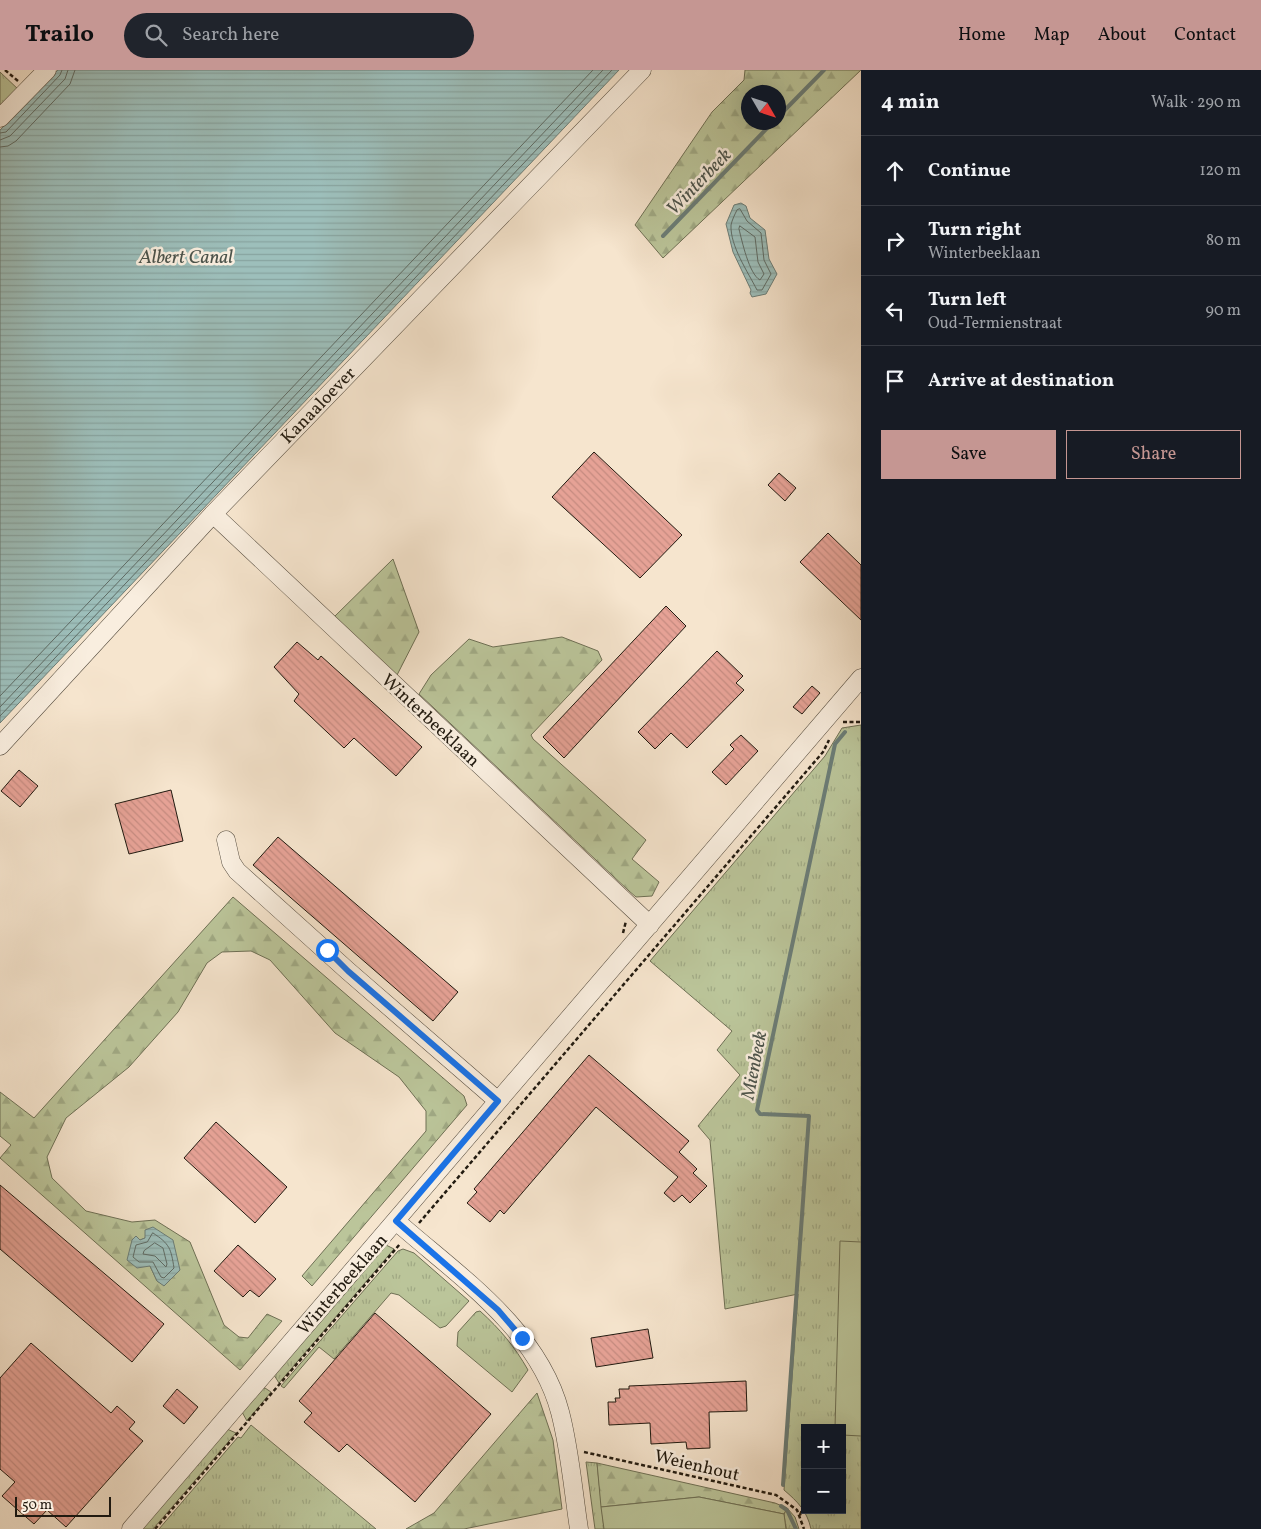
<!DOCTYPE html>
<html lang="en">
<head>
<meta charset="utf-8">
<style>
	:root { --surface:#171b24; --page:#20242c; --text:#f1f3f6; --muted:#9ea1a6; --line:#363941; --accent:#c59692 }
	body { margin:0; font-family:Vollkorn,serif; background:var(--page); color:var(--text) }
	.controls { position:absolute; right:15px; bottom:15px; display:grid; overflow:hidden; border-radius:0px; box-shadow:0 5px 20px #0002 }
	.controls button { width:45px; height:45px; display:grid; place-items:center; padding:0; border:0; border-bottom:1px solid var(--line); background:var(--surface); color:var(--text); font:25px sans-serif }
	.compass { position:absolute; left:741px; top:15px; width:45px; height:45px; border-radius:50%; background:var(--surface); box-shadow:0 5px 20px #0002; rotate:129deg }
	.scale { position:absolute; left:15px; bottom:12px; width:96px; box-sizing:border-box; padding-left:5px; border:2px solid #211a10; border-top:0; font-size:14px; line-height:18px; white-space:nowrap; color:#211a10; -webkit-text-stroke:4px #f9eedf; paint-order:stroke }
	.stop { position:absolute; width:15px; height:15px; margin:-11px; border:4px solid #1a73e8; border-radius:50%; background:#fff }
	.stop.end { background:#1a73e8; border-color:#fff; box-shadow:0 1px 5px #0008 }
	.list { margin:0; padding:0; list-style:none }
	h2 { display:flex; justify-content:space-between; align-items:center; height:65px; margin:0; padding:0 20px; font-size:21px }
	h2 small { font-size:16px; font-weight:400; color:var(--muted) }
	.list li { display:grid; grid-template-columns:32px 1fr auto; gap:15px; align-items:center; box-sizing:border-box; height:70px; padding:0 20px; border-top:1px solid var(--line) }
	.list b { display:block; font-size:19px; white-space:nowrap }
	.list p { margin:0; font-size:16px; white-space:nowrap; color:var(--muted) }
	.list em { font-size:16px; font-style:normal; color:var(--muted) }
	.actions { display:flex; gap:10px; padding:15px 20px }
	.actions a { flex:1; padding:11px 0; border:1px solid var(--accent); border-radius:0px; text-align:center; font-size:18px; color:var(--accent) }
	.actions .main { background:var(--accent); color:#111 }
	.icon { flex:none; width:28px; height:28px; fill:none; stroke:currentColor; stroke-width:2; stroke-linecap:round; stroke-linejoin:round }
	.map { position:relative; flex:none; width:861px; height:1459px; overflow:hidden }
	header { display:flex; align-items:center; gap:30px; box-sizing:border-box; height:70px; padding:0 25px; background:var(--accent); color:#111 }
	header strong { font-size:24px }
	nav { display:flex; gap:28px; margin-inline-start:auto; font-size:18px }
	.search { width:350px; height:45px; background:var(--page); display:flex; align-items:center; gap:12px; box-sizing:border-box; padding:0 18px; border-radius:28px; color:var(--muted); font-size:19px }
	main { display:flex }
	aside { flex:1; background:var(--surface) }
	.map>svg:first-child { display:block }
</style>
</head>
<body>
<header>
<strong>Trailo</strong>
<div class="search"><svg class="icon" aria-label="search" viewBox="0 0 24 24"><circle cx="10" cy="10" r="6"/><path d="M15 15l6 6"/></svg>Search here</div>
<nav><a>Home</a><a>Map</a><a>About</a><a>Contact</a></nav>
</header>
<main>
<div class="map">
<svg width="861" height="1459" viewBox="0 0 861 1459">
	<defs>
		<pattern id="grass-tufts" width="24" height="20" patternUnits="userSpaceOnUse" patternTransform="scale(1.25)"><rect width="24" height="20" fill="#bbc59a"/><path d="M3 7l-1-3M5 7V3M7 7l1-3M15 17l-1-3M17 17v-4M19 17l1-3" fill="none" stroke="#a0a984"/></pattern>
		<pattern id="forest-firs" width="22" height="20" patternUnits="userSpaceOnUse" patternTransform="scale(1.25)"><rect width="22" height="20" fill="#bbc59a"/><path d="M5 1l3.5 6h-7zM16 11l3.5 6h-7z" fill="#a0a984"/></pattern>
		<pattern id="water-rules" width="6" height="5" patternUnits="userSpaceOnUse" patternTransform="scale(1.25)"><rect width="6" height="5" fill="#9dbfbb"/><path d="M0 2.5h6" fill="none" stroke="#87a4a0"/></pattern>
		<pattern id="building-back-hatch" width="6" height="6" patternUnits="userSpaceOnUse" patternTransform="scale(1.25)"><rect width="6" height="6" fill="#e6a296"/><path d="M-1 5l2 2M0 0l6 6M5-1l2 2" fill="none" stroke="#c58b80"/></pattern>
	</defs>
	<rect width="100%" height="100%" fill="#f6e5ce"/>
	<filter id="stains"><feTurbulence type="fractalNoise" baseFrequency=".004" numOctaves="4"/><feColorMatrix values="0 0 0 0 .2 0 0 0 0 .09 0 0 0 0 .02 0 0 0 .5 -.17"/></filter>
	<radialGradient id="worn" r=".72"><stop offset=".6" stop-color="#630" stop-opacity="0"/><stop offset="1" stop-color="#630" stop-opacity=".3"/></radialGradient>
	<path fill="url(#grass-tufts)" stroke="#6e7055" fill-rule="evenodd" d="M0,2L20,21L0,42Z
		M861,655V1459H811C807,1441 798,1432 784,1420L798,1224L725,1239L710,1070L698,1056L740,1005L717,980L732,961L650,891L825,686L842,658ZM805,1358H842V1440H805Z
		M386,1175L394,1179L279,1313L274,1305Z
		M403,1179L414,1183L469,1231L446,1256L440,1258L399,1225L391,1223L334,1289L319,1277L284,1318L281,1316L398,1181Z
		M480,1241C500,1259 515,1277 528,1300L512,1322L457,1276L458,1262L476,1242Z
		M265,1318L271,1322L247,1351L242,1342L261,1319Z
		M251,1355L376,1459H159L238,1367L241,1368Z
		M227,1359L236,1363L153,1459H141Z
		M586,1392L597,1393L604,1459H595Z
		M787,1438L795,1447L799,1459H786L784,1444Z"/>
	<path fill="url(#forest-firs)" stroke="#6e7055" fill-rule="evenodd" d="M745,0H861L663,188L635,155L712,42L744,10ZM778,22V52H748V22Z
		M393,489L419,562L396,607L334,547Z
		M562,567L598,581L602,590L531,665L533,669L646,770L632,789L659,812L652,826L636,827L629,821L419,624L431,605L469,569L493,577Z
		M233,827L464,1026L467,1035L312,1216L302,1206L426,1061V1041L399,1007L335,963L270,890L251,881L222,882L207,893L178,942L129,997L66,1048L47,1087L52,1108L86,1141L132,1152L155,1150L190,1172L224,1255L239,1267L248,1268L267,1244L282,1251L240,1300L0,1088L11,1075L0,1066V1022L34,1048ZM136,1166L140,1170L145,1168L180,1200L164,1215L157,1211Z
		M537,1323L553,1370L562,1439L464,1459H406L434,1443Z
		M597,1393L775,1433L787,1438L784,1444L699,1427L601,1437Z"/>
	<path fill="#bbc59a" stroke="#6e7055" d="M840,1171L861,1172V1366L842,1365V1358H835Z
		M699,1427L784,1444L786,1459H604L601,1437Z"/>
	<path fill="url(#water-rules)" stroke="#6b7d77" d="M58,0H619L0,653V60Z
		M741,133L746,136L750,148L765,160L769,189L777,204L766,224L752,227L750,223L751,220L733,182L726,154L734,135Z
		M153,1157L173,1170L180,1200L164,1216L157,1211L150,1196L137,1198L127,1190L132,1170L136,1166L140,1170L145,1168V1160Z"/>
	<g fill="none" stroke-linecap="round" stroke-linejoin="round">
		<path stroke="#5f6c66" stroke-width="1" d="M0,63L6,62L60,5L62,0
			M0,70L10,66L65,9L68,0
			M0,77L8,76L16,71L70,14L75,0
			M740,139L747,151L761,163L764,190L771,204L762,220H757C748,202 730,176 731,155C732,150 735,144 737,140Z
			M740,156L755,167L758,192L764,204L760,210C749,204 742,171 739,159Z
			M0,626L593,0
			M0,637L603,0
			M0,646L612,0
			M153,1163C170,1174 171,1179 174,1198L164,1208L161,1207L153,1192H139L133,1187L136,1175L147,1172Z
			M155,1173L163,1178L167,1194L166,1197L155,1186L143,1184L144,1181Z"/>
		<path stroke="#6b7d77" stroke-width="4" d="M778,47L824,0
			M663,166L773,52
			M783,1415L809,1046L760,1044L757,1040L835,674L845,662
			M781,1436L787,1440L796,1459"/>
	</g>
	<path fill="url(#building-back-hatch)" stroke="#211a10" d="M594,382L682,465L640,508L552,427Z
		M779,403L796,418L785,431L768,415Z
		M828,463L861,495V550L800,492Z
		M666,536L686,556L564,688L543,667Z
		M297,572L318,590L321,586L422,677L396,706L354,668L344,678L294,631L299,624L274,597Z
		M717,581L743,606L736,613L744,620L687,678L671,663L655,679L638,662Z
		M812,616L820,623L802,644L793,637Z
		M741,665L758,681L726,715L712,702L734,679L730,675Z
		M19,700L38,716L20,737L1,721Z
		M171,720L183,771L129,784L115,734Z
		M278,767L458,922L433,951L253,795Z
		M589,985L689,1071L679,1082L697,1099L693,1103L707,1116L690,1133L682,1125L674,1132L664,1123L678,1107L596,1037L504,1144L500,1140L490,1152L467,1133L477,1122L474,1119Z
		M216,1052L287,1117L255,1153L184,1088Z
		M0,1115L164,1254L132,1292L0,1179Z
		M238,1175L276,1209L259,1227L250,1220L243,1227L214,1201Z
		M375,1243L491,1344L415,1432L347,1374L339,1382L304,1352L312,1343L299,1331Z
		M648,1259L653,1288L596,1297L591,1268Z
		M31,1273L111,1343L117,1336L135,1352L129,1359L143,1371L66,1457L47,1440L34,1454L2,1426L15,1412L0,1399V1308Z
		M746,1311L747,1341L709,1342L710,1378L687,1379L686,1372L651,1374L650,1353L609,1355L608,1332H616L615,1328H620L619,1319H629V1316Z
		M177,1319L198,1337L184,1354L163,1336Z"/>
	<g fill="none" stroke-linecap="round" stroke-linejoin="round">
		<g stroke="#564d40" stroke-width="19">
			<path id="minor" d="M0,48L47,0
				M213,444L650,855
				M0,676L213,444L642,0
				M226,770L231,792L237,801L348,901L498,1031
				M396,1151C457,1205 538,1258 560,1342C570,1380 573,1420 579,1459
				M131,1459L861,608"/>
		</g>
		<path stroke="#211a10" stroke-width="2.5" stroke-dasharray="4 2.5" stroke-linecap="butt" d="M5,0L18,11
			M843,652H861
			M623,863L626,851
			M419,1153L823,682L829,670
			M584,1382L776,1425L797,1440L804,1459
			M800,1445L805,1433
			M155,1459L400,1174"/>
		<use href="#minor" stroke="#f9eedf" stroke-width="18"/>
	</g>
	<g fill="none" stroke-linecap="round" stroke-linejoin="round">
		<path stroke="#1a73e8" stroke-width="6" d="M327,880L348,901L498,1031L396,1151L498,1240L522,1268"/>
	</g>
	<g text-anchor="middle" stroke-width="5" stroke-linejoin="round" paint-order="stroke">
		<g font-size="18" fill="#211a10" stroke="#f9eedf">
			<text transform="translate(318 335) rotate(-46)" y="6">Kanaaloever</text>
			<text transform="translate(431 650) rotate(43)" y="6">Winterbeeklaan</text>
			<text transform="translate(342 1214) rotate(-49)" y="6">Winterbeeklaan</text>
			<text transform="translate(697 1395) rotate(13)" y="6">Weienhout</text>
		</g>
		<g font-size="19" font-style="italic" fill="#4c544c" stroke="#f9eedf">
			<text transform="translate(698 111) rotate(-46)" y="7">Winterbeek</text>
			<text x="186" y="193">Albert Canal</text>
			<text transform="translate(753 995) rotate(-79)" y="7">Mienbeek</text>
		</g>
	</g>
	<rect width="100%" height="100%" filter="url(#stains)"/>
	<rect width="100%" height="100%" fill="url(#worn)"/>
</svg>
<div class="controls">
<button>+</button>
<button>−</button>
</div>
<svg class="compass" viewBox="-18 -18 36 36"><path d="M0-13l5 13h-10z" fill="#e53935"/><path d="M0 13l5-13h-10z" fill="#9ea1a6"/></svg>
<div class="scale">50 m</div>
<div class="stop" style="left:327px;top:880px"></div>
<div class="stop end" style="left:522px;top:1268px"></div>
</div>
<aside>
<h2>4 min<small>Walk · 290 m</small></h2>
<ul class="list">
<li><svg class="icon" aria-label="ahead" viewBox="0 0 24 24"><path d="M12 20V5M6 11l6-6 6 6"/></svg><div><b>Continue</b></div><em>120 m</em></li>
<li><svg class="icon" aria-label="right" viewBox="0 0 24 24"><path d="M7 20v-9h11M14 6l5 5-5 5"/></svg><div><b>Turn right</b><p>Winterbeeklaan</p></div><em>80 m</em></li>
<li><svg class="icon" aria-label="left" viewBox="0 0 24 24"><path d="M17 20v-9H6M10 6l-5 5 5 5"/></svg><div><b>Turn left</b><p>Oud-Termienstraat</p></div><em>90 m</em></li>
<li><svg class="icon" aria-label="arrive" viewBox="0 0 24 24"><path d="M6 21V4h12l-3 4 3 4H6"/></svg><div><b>Arrive at destination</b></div></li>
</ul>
<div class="actions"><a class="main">Save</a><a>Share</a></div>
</aside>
</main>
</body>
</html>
